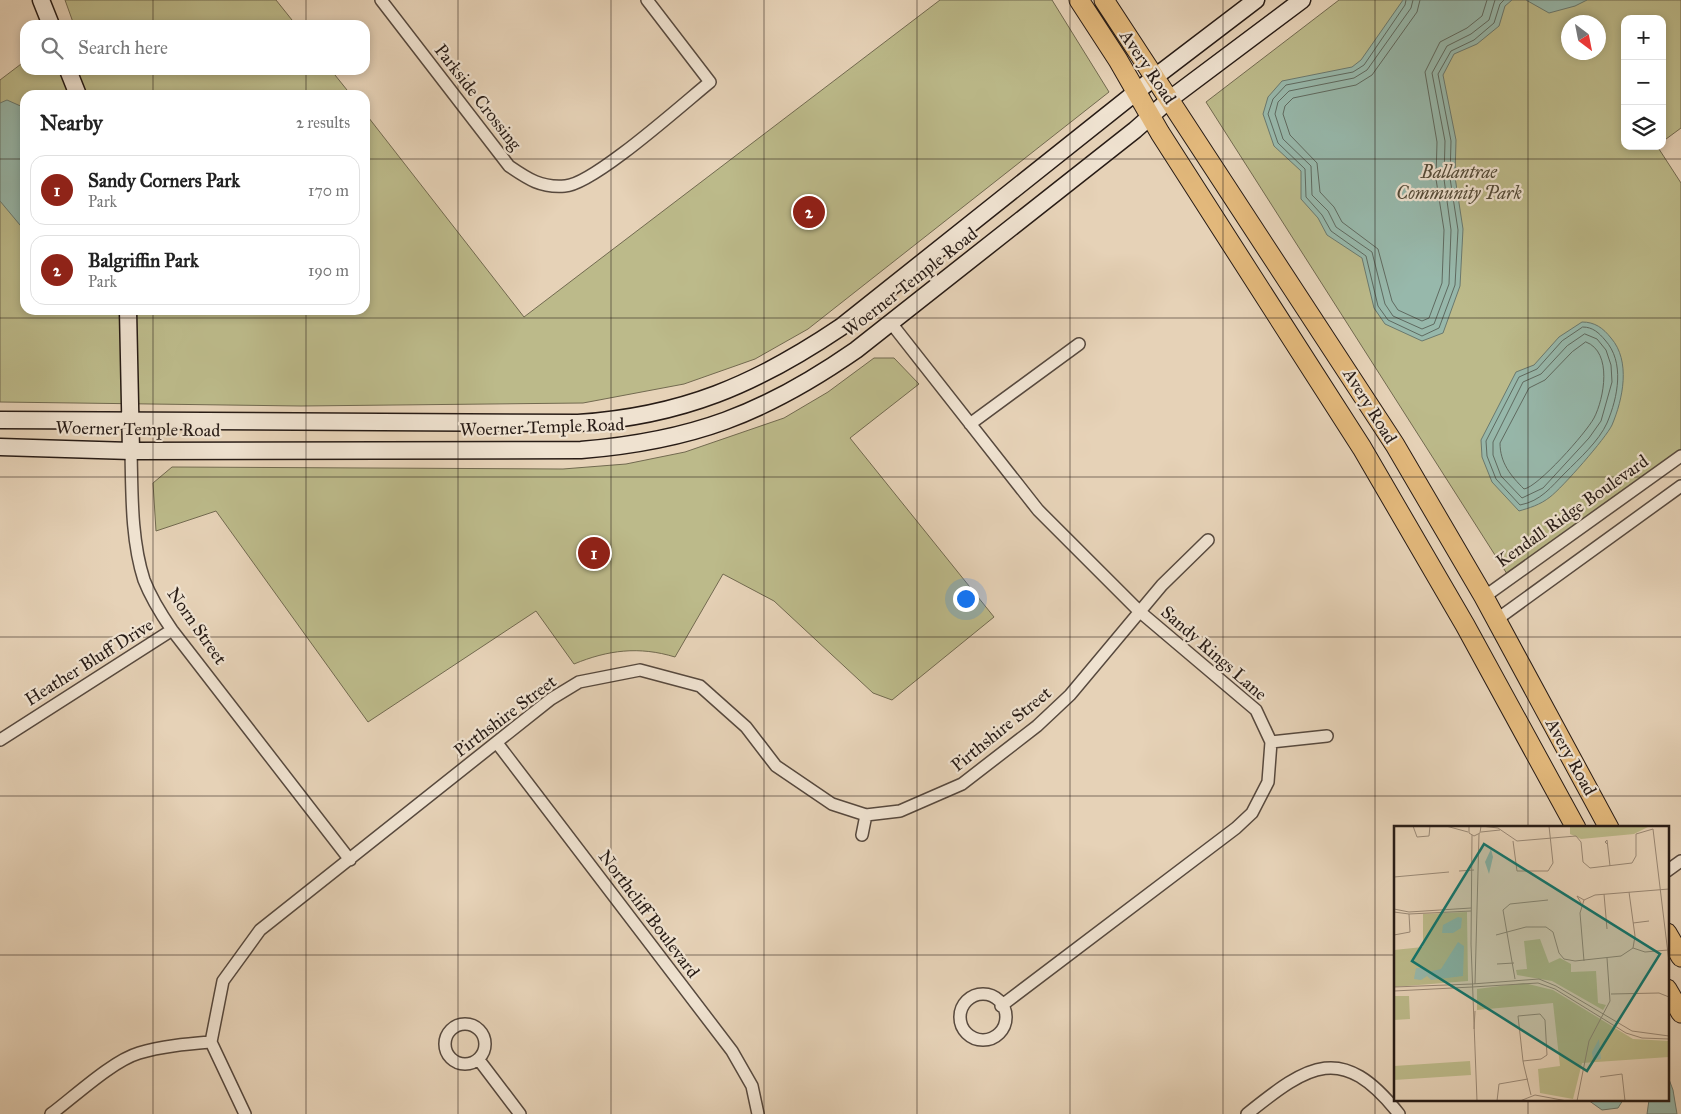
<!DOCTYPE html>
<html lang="en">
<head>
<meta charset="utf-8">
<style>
	:root { --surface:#fff; --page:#f6f6f6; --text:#222; --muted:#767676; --line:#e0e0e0; --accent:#8f2418 }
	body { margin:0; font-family:"IM FELL Great Primer",serif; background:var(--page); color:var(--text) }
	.controls { position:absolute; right:15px; top:15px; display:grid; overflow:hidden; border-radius:10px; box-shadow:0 2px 8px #0003 }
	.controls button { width:45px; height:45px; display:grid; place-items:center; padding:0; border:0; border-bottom:1px solid var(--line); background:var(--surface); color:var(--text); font:25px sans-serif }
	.compass { position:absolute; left:1561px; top:15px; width:45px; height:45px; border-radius:50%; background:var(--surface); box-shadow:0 2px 8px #0003; rotate:148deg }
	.you { position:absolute; left:965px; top:598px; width:18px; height:18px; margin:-12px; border:4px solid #fff; border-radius:50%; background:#1a73e8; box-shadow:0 0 0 8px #1a73e833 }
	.badge { display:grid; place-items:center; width:32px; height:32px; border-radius:50%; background:var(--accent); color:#fff; font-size:16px; font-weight:700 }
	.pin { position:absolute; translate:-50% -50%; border:2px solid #fff; box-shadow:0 1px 5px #0006 }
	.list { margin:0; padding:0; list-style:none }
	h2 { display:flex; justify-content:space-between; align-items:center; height:65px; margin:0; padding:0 20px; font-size:21px }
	h2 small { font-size:16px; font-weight:400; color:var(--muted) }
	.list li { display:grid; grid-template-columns:32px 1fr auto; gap:15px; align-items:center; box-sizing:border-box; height:70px; margin:0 10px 10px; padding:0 10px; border:1px solid var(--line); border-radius:15px }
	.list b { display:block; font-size:19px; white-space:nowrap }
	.list p { margin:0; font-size:16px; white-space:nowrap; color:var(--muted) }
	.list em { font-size:16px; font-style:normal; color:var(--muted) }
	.icon { flex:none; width:28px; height:28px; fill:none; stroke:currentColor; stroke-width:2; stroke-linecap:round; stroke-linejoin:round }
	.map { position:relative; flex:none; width:1681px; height:1114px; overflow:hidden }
	.search { position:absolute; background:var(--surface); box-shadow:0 2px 8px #0003; left:20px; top:20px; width:350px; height:55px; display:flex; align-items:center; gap:12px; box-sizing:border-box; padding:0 18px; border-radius:15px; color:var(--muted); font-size:19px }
	.panel { position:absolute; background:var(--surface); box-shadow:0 2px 8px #0003; left:20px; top:90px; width:350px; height:225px; border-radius:15px }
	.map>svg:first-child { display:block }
</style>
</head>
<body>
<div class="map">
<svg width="1681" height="1114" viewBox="0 0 1681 1114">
	<rect width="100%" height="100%" fill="#e6d2b7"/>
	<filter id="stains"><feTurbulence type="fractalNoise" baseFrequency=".004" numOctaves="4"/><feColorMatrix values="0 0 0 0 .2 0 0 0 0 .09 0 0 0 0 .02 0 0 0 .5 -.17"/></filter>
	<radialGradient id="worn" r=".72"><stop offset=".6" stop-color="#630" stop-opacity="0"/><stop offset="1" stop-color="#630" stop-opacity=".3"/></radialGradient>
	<path fill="#bcba8a" stroke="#726a50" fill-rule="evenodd" d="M65,0H276L296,25H74Z
		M940,0H1052L1109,92L808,329L755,359L684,384L583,403L301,406L0,402V80L25,61V70H331L351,95H25V310H365V113L524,317Z
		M1339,0H1681V128L1662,142V19H1625V146H1657L1681,183V457L1509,577L1206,102ZM1568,22H1598V52H1568Z
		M874,358H894L919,384L850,438L994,617L892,700L873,693L774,601L723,574L675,657C639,646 608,650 574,664L536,611L368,722L216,511L156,531L153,483L172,467L563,469L626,464L685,452L784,418L828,392Z"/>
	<path fill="#97b8ab" stroke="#6a796f" d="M1403,0H1512L1505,6L1499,26L1477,44L1454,54L1443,75L1456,140L1455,177L1463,229L1460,286L1443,333L1422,341L1385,324L1374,308L1362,258L1327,235L1318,218L1301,199V171L1274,146L1263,114L1268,97L1282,81L1352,67L1361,60Z
		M1526,0H1587L1575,6L1549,13Z
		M7,100L25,108V231L0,201V103Z
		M1582,322C1595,322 1603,328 1611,338C1631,361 1623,399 1612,425C1606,438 1562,488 1550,497C1540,505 1529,508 1519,511L1492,482L1482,457L1481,440L1516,372L1534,365L1559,337Z
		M1667,1074L1673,1090L1677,1114H1647L1649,1100H1667Z
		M1588,1100H1623L1618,1108L1602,1110Z"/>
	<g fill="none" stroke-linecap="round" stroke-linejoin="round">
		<path stroke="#5f6a60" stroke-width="1" d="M1406,0L1405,5L1364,65L1353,72L1286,85L1273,99L1268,114L1278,143L1305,169L1306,197L1322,215L1331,231L1366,256L1378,306L1388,320L1422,336L1439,328L1455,285L1458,230L1450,178L1451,141L1438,74L1451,51L1474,40L1494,23L1500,4L1504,0
			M1413,0L1411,8L1367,70L1354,78L1289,91L1278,102L1275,114L1283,139L1311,166L1312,195L1328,211L1336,227L1372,252L1385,304L1393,316L1422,329L1434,324L1449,284L1451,230L1444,179L1445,141L1432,73L1447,46L1471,34L1489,20L1495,0
			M1420,0L1417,12L1372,75L1356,85L1293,98L1285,106L1283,114L1290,135L1317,163L1320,192L1334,207L1342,222L1378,249L1392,301L1398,310L1422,321L1429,318L1442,283L1444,230L1436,179L1437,142L1425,72L1440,42L1467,28L1482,16L1487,0
			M1583,327C1593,327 1599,333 1605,340C1625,362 1618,397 1607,423C1599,441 1579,459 1565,473C1551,487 1541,501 1520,505L1496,479L1487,456L1486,441L1519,377L1537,369L1562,341Z
			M1585,334L1597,339L1606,350L1611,365L1612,382L1601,421L1589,438L1543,488L1522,498L1501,476L1493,455V442L1523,382L1541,374L1567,346Z
			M1586,342C1613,352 1604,399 1594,418C1586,433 1538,487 1524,489C1511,476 1500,463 1500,443L1529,388L1545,380L1572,352Z"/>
		<g stroke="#57493e" stroke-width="14">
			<path id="street" d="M381,0L509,166C528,179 541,188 565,186C593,185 684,103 710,82L647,0
				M891,323L1038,510L1139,611L1256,710L1271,742L1268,782L1252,813L1236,828L1001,1006
				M970,424L1079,344
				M131,451C132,493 131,540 144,580C151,598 161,614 172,630L350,860
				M1484,597L1681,456
				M1496,620L1681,486
				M0,740L172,630
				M1271,742L1327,736
				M497,743L732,1051L752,1086L758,1114
				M862,835L866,815
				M1667,871L1681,861
				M960 1017a23 23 0 1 1 46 0a23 23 0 1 1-46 0Z
				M445 1044a20 20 0 1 1 40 0a20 20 0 1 1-40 0Z
				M479,1060L520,1114
				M51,1114C74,1097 112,1061 139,1053C162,1046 187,1044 211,1042
				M245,1114L211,1042L223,981L260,930L551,699L579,682L640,670L700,686L746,727L776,766L832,804L866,815L900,811L962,784L1037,726L1070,695L1162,585L1208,540
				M1247,1114C1309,1064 1342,1042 1399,1114"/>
		</g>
		<g stroke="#271b15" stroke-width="19">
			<path id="secondary" d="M41,0L51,25
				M68,70L78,95
				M128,310L131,451
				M0,420L578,423C682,416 755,385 841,327L1155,77L1256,0
				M0,447L131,451L581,450C692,441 764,414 856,350L1135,130L1170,99L1302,0"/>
		</g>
		<g stroke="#271b15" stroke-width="21">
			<path id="primary" d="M1079,0L1118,60L1160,133L1362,448L1465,625L1576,828
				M1104,0L1395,445L1484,597L1609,828
				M1667,933L1681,957
				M1667,989L1681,1013"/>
		</g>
		<use href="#street" stroke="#efe2d0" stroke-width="11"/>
		<use href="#secondary" stroke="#efe2d0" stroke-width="16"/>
		<use href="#primary" stroke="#e3b97c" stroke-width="19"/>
	</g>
	<path fill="none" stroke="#271b15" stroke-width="1" stroke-opacity="0.55" d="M153,0V25M306,0V25M458,0V1114M611,0V1114M764,0V1114M917,0V1114M1070,0V1114M1223,0V1114M1375,0V1114M1528,0V828M153,70V95M306,70V95M0,159H25M365,159H1681M153,310V1114M306,310V1114M0,318H1681M0,477H1681M0,637H1681M0,796H1681M0,955H1395M1667,955H1681M1528,1100V1114"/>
	<g text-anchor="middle" stroke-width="4.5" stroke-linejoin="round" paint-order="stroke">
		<g font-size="18" fill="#271b15" stroke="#efe2d0">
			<text transform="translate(1148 67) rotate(56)" y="6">Avery Road</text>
			<text transform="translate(478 97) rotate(52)" y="6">Parkside Crossing</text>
			<text transform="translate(910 282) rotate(-38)" y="6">Woerner Temple Road</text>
			<text transform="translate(1370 406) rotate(58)" y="6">Avery Road</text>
			<text transform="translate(542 427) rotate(-2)" y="6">Woerner Temple Road</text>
			<text transform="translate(138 429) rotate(1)" y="6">Woerner Temple Road</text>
			<text transform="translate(1572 511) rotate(-35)" y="6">Kendall Ridge Boulevard</text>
			<text transform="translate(197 626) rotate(55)" y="6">Norn Street</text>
			<text transform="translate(1214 653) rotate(41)" y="6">Sandy Rings Lane</text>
			<text transform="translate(89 662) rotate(-32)" y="6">Heather Bluff Drive</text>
			<text transform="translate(505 716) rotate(-37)" y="6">Pirthshire Street</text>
			<text transform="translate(1001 729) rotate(-39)" y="6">Pirthshire Street</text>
			<text transform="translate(1571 757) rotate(61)" y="6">Avery Road</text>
			<text transform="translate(649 914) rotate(53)" y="6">Northcliff Boulevard</text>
		</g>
		<g font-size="18" font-style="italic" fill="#544b38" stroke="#efe2d0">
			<text x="1459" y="178">Ballantrae<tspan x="1459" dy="21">Community Park</tspan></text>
		</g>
	</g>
	<g transform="translate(1394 826)">
		<rect width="275" height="275" fill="#e6d2b7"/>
		<path d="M176,0H256L240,8L187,13L176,8ZM73,86L74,155L0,161V124L29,121V88ZM146,113L155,137L166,132L177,138V146L202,145L204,177L212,179L209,184L158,155L123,149L122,144L133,143L130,115ZM130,157L159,164L239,213L275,215V231L188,237L179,273L146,267L144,243L166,240L159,177L83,184V163ZM0,170H15L16,193L0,194ZM76,235L77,249L0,254V240Z" fill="#bcba8a"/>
		<path d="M97,23L99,31L95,48L91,36ZM64,91L68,92L67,102L59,107H48L49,99ZM64,116L70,120L69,150L37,154L33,150L27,154L20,153L22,142H32L34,146L47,143ZM205,213L207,233L199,234L198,226Z" fill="#97b8ab"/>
		<path fill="none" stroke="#9a8976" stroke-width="1" d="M19,0L23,11L35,10L36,0M52,0L74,6M75,0V7L80,10L86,7L87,0M87,0L104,2L123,15L182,10L187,16L189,36L196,42L238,37L242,30V8L259,3M259,3L275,136M87,6L106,4M78,9L77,118L83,275M119,15L123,45H154L159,37L155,0M214,19L211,16L213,14L216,40M65,45L80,44M0,51L55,46M210,68L213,103M187,77L183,70L190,74M0,83L15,86L77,82M0,86L15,88L77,85M239,97L255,95M0,109L16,106L15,88M102,109L132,101H152L159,106L165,127L170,133L181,135L227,130L239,122L241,110L235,66M239,122L251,126L274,124M190,135L186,87L190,74L201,69L275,63M103,138L120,137M121,153L109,84L116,78L154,74M78,158L145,153L162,160L238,205L275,210M81,158L85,8M0,161L78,158M78,161L144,157L161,163L232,207L248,212L275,213M0,165L78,161M217,168L265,167L275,171M80,203L81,185M129,235L147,233L153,229L151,194L146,188L124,190L129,235L130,240L137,269M206,251L228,248L231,275M103,275L105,258L134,253M126,275L141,269L173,275M183,275L195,215L216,175L213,132"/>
		<path fill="#0f766e" fill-opacity="0.15" stroke="#0f766e" stroke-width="2.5" d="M90,18L266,128L193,245L18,135Z"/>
		<rect width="275" height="275" fill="none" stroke="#271b15" stroke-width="2.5"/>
	</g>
	<rect width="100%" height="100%" filter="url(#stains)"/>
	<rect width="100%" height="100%" fill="url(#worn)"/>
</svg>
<div class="controls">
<button>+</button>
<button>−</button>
<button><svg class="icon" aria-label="layers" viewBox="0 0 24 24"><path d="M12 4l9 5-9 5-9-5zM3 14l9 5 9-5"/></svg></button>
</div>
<svg class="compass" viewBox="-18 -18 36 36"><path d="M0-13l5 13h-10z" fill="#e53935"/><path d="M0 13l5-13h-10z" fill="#767676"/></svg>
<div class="you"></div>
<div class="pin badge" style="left:594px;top:553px">1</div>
<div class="pin badge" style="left:809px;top:212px">2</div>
<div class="search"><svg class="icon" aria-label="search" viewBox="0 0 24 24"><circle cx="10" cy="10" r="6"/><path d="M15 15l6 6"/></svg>Search here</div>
<section class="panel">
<h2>Nearby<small>2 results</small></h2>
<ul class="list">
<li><span class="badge">1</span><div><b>Sandy Corners Park</b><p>Park</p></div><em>170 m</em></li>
<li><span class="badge">2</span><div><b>Balgriffin Park</b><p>Park</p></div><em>190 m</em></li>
</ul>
</section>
</div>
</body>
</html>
